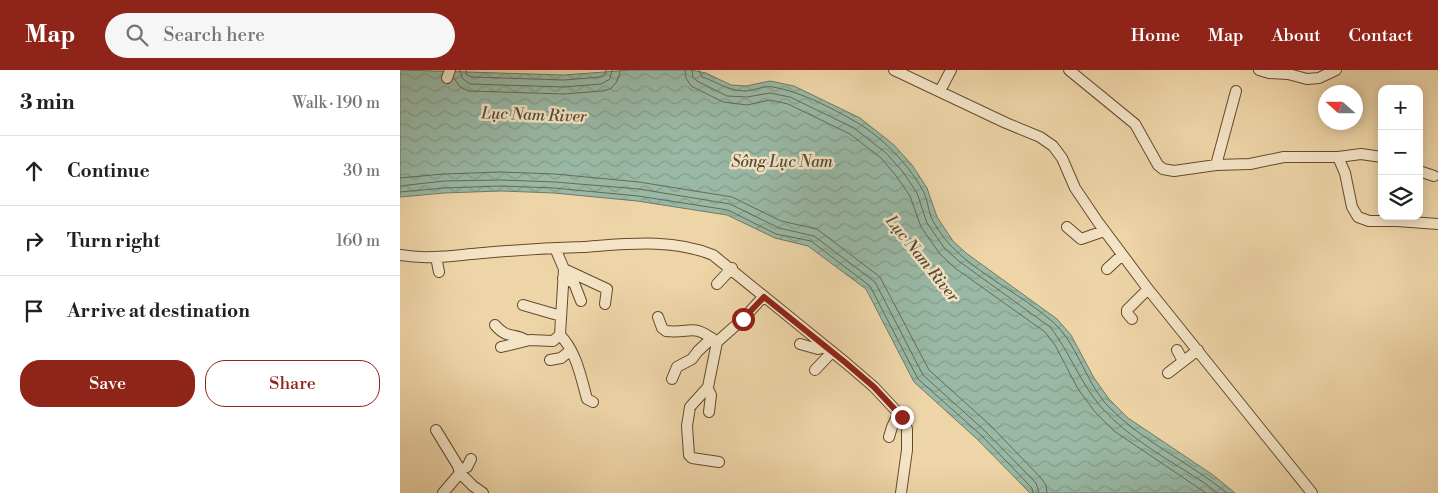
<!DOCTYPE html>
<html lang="en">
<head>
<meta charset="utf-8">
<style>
	:root { --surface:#fff; --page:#f6f6f6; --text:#202124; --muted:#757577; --line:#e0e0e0; --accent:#8f2418 }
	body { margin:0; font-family:"Libre Bodoni",serif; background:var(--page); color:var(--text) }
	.controls { position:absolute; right:15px; top:15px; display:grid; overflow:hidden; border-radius:10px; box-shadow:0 2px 12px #0003 }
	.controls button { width:45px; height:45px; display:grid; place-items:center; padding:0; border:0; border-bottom:1px solid var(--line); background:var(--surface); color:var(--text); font:25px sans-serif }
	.compass { position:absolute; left:918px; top:15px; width:45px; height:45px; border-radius:50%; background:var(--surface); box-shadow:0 2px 12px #0003; rotate:291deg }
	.stop { position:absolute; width:15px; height:15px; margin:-11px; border:4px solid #8f2418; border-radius:50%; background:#fff }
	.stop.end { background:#8f2418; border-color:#fff; box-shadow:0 1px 5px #0008 }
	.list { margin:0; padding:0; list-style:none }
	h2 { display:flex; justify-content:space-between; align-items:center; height:65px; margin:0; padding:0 20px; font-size:21px }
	h2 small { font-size:16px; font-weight:400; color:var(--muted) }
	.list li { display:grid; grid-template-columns:32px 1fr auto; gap:15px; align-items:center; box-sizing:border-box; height:70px; padding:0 20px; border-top:1px solid var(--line) }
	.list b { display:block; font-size:19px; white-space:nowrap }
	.list em { font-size:16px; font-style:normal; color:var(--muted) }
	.actions { display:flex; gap:10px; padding:15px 20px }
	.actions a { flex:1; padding:11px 0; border:1px solid var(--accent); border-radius:20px; text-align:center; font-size:18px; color:var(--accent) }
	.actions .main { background:var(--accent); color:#fff }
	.icon { flex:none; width:28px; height:28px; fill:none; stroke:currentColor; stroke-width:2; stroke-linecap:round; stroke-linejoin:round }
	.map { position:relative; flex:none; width:1038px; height:423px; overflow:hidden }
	header { display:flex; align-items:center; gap:30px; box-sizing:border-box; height:70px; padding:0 25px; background:var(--accent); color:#fff }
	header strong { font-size:24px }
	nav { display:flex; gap:28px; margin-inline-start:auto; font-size:18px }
	.search { width:350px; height:45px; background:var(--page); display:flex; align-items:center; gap:12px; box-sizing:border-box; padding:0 18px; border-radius:28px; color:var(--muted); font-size:19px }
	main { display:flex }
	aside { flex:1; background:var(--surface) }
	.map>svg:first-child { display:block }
</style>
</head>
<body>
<header>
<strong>Map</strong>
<div class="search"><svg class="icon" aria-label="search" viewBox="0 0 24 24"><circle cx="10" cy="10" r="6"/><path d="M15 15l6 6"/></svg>Search here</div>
<nav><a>Home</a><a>Map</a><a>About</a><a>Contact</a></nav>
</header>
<main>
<aside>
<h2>3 min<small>Walk · 190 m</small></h2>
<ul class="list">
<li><svg class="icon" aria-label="ahead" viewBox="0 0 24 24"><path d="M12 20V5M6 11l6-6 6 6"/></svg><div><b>Continue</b></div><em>30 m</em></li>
<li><svg class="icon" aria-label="right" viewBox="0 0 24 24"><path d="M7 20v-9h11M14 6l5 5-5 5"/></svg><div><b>Turn right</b></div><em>160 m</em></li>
<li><svg class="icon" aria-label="arrive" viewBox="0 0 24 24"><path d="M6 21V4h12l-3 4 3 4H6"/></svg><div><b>Arrive at destination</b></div></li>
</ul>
<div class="actions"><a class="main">Save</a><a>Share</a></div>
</aside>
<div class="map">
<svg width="1038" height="423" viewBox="0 0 1038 423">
	<defs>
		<pattern id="water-waves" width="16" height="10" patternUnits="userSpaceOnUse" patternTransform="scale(1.25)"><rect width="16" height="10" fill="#99b9a6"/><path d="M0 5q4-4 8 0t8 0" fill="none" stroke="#849e8d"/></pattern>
	</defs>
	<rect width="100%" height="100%" fill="#eed5a8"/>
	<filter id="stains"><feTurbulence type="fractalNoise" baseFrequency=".004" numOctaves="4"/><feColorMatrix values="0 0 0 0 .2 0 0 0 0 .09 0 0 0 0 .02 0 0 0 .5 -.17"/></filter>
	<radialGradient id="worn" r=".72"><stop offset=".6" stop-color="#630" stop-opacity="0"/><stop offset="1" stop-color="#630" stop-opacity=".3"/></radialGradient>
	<path fill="url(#water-waves)" stroke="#717a64" d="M0,0L164,5L231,0H291L306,3L331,15L346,16L370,11L394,16L460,48L494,75L512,95L527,118L537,147L553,171L566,183L657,249L671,265L694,308L709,329L728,348L813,405L835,423H630L577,369L514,312L466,219L408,176L375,168L327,145L237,131L154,123L101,121L44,123L0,127Z"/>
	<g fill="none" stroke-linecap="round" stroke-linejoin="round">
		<path stroke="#686a54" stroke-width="1" d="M60,0L62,8L70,14L164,17L201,14L210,9L212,0
			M66,0L67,5L72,7L164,10L201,7L205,5L206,0
			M285,0L286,8L291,16L323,32L347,35L370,30L388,34L450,64L481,88L497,107L510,126L521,157L540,184L555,198L645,262L655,275L678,319L695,342L714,361L806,423
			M292,0L293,7L297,11L327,26L347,27L370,23L390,27L454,58L486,83L503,102L517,123L527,153L545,179L560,192L650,257C670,282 680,313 701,337C729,369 771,391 806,414L817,423
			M299,0L302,7C318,12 325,20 344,21C354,21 364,15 373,17C399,21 434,39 456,52C481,66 508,94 522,119C527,127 528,138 531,147C535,156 544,168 550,175C580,206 621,224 653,252C676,272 685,310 706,334C739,370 789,392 827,423
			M54,8L60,17L69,21L164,24L202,21L210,19L216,13L219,6L220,0
			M0,108L43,104L101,102L155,104L239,112L332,127L381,151L417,159L480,207L529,300L590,355L641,408L646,415L647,423
			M0,116L44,111L101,110L155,112L239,119L330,134L379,158L414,166L475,212L523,305L585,361L636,413L639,423
			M0,122L44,118L101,116L154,118L238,126L328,140L376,164L411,171L470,216L518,309L581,365L632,418L633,423"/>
		<g stroke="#644a2c" stroke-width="12">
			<path id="minor" d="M494,0L606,53L640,67L653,76L662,88L675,118L698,152L748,219L912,423
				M669,0L735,54L758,95L763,99L774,101L816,95L850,94L884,87H938L945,103L952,137L958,147L969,151H997L1038,154
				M859,0L869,3L888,4L907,9L919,8L936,0
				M47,8L50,0
				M540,21L551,0
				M938,87L961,84L982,87
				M816,95L836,21
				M1019,101L1034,106
				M667,157L681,169L704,161
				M155,178L164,199L160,265C176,281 181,307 187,329L193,332
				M0,185C28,190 56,185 83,183C116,180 149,178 182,177C226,174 272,168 313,185L446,293L474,317L502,347L507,359V380L501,423
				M36,187L39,202
				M164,199L207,219L205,234
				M707,199L722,185
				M163,208L174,213L181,231
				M317,214L332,198
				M123,235L161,246
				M258,247L262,258L266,261C292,264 291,252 317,272L343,249L363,227
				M732,249L727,243V240L748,219
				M95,255C108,270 113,262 126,270
				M317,272L308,317L290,337L287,356L289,385L292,388L319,392
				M400,274L418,279L426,277
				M101,277L130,270L153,271L160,265
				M777,280L783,291
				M150,290L161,288L171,280
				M415,300L432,282
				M768,303L798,280
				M272,309L277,297L292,289L298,281L312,268
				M306,321H309L311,325L309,342
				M36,360L58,396L60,403L43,423
				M489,367L492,357L499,342
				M60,400L67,397L71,389
				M60,403L73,416L83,423"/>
		</g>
		<use href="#minor" stroke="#f4e4c6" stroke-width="10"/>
	</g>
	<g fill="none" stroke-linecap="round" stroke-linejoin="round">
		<path stroke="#8f2418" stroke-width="6" d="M343,249L364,227L446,293L474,317L502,347"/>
	</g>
	<g text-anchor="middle" stroke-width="5" stroke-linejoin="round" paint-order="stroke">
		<g font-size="16" font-style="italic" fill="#544a33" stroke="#f4e4c6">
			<text transform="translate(134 44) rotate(2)" y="6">Lục Nam River</text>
			<text x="382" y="97">Sông Lục Nam</text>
			<text transform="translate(523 188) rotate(51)" y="6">Lục Nam River</text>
		</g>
	</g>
	<rect width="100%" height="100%" filter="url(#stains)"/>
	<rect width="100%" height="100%" fill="url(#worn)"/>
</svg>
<div class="controls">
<button>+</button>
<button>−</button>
<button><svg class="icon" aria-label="layers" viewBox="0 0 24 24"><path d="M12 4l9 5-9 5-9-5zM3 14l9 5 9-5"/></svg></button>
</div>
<svg class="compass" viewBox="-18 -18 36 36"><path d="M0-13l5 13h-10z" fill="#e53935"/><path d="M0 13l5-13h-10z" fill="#757577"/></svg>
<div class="stop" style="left:343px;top:249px"></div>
<div class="stop end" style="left:502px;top:347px"></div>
</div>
</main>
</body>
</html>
